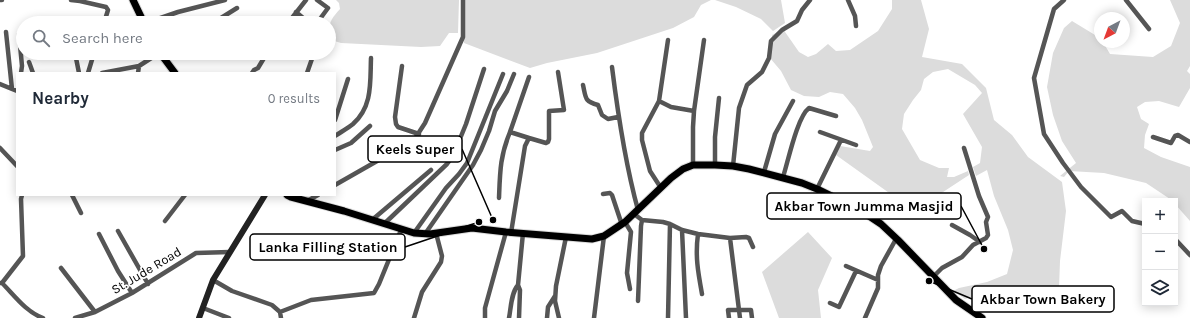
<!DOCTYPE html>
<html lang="en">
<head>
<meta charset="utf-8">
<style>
	:root { --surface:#fff; --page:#f6f6f7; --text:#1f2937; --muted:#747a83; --line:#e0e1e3 }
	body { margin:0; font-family:Karla,sans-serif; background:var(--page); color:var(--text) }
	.controls { position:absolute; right:12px; bottom:12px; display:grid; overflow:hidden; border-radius:0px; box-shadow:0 2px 10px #0003 }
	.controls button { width:36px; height:36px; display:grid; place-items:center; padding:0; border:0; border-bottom:1px solid var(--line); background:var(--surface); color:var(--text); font:20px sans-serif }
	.compass { position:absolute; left:1094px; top:12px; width:36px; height:36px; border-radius:50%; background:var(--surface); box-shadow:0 2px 10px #0003; rotate:221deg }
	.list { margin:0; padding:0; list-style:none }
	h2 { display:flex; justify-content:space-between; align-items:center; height:52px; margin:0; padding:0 16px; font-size:17px }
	h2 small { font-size:13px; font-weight:400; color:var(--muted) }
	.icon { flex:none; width:22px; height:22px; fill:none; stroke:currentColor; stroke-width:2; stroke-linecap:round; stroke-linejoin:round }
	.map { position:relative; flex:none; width:1190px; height:318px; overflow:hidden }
	.search { position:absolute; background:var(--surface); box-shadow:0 2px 10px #0003; left:16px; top:16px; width:320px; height:44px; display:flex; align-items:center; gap:10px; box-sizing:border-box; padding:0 14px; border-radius:22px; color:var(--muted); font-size:15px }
	.panel { position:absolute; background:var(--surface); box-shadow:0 2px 10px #0003; left:16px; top:72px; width:320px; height:124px; border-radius:0px }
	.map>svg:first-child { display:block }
</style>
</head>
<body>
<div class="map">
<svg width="1190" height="318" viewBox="0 0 1190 318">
	<rect width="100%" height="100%" fill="#fff"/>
	<path fill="#dcdcdc" d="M336,0H459L458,33H449L440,46L421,47L341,43L331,40C327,25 330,20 340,9L339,3Z
		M464,0H711L701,5L694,17L673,28L597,53L547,63L530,68L464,43Z
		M715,0H781L785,23L773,31L761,19L736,7Z
		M892,0H921L929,29L922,57L962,64L986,88L994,120L1012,135L1028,157L1062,182L1066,211L1060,261L1059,288L1062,299L1054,305L1040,310L1001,296L981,294L965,299L953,291L959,288L987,282L1007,274L1013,250L1008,230L994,196L987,170L976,176L973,167L980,163L982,147L963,114L982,93L975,85L948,69L933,72L924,79L921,90L913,100L904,114L902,129L920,160L939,168H949L947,177H954L968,171L969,175L940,194L906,205L836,155L840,146L870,151L873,147L862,120L855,108L843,94L830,92L819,97L804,96L791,90L781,71L770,58L772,35L783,29L799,52L808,57L816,54L828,44L836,51L850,50L878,31L892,9Z
		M1170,0H1190V66L1187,71L1190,74V88L1179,107L1159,101L1145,102L1137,107L1141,119L1149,124L1145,135L1144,148L1161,157L1190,167V221L1175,204V201H1173L1146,183L1104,173L1069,171L1064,177L1060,176L1076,163L1062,141L1053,115L1047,87L1053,53L1064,28L1072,21L1100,38V42H1103L1110,54L1153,57L1171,46L1180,23Z
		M808,232L832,258L818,290L821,318H779L762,272Z"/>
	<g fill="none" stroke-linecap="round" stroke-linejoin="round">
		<g stroke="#dbdbdb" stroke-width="9">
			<path id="primary" d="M133,0L144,23
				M160,53L175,73
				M287,195L291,197L344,211L414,233L430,234L472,228L506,232L592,239L604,236L625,222L671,178L683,169L693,165H715L733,166L749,169L802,183L817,189L860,210L881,224L898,240L956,300L982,318"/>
		</g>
		<path stroke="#555" stroke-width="4.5" d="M0,0H2
			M71,0L80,1
			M80,0V1L106,7L108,10L104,23
			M848,0L855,16L856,26
			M1064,0L1054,9L1034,78L1044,134L1063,163L1081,187L1111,217L1122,211L1132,221L1145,224
			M1126,0L1149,29
			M296,12L309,23
			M146,23L178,12L225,0
			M213,23L237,8
			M288,23L306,0
			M317,23L328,8L317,0
			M6,32L12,89
			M19,34L22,66L21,73
			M75,53L79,73
			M29,62L33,73
			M402,66L395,117L396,124L398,127L419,134
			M612,67C618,115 625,163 638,210
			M88,73L94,53
			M102,73L139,66L159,53
			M138,73L139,66
			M252,73L254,70L258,68L267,53
			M307,73L314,53
			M0,84L17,91
			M583,85C586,98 584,101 598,105L602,115L608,119L618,117
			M659,101L671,107L694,111
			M335,120L348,79
			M820,132L856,145
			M335,136C341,132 348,128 353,124C373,106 370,82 371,58
			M1153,137L1171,143L1175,136L1178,135L1190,142
			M529,138L546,143L548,142L549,139V111L564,110L558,72
			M0,148L17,166
			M335,150L351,143L370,126
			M693,165V127L694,111L704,40
			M715,165V137L719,98
			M733,166L739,108L747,85L762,72L769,58L771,41L782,30L797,21L802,10L810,0
			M764,172L775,134L793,101
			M783,177C788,162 797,117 809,108L836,116
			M335,185L414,140L425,123L463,37V0
			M661,188L650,171L642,140V133L659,101L668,40
			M817,189L841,140
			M603,194L610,193L612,195L622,225
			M72,195L81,213
			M499,198C500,172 500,156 510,132
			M307,201L318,195
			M634,214L642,220L663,222L670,224L682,230L698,234L730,238L746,237L749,238L753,247
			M372,220L431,170
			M165,221L185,195
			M625,222L631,232L627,273L630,289
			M384,224L447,164L453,156L466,124L484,69
			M952,225L970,235L980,242
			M682,230L686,318
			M118,231L148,284
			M414,233L446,188L459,174L467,163L503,74
			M511,233L525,146L529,138L510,132L529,77
			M99,234L118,271L132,293
			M425,234L473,165L481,150L489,131L495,111L507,91L514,74
			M698,234C695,256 698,272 702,294
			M730,238L740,318
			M1175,239L1190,255
			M846,266L878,280
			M61,268L95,312
			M933,277L942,268L962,257L973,245L986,238L988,235L986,222L988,217L979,196L964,148
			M213,280L232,291L272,305L280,312L311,300L374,293L379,284L401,230
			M0,283H2C14,295 26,312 43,318
			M2,283L23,256L21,199L22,195
			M638,301L641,226L642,220
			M830,303L839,307L856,271
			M203,308L229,318
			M280,312L281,318
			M75,318L95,312L132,293L196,253L230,252
			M414,318L422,292L441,262L442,256L436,233
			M485,318V308L506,232
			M509,318C511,308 511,293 518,285
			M519,318L520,290L518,285L523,233
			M547,318L548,307L555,296
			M559,318L555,301L556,286L566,237
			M594,318L604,236
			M668,318L670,224
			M729,318L728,310H751L752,318
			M865,318L878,288V275L881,266L896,239"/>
		<path stroke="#222" stroke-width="6" d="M199,318L213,280L265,195"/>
		<use href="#primary" stroke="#000" stroke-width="7"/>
	</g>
	<g text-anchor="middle" stroke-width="3.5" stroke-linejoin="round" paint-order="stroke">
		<g font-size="13" fill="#000" stroke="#fff">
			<text transform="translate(146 270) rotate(-31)" y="5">St. Jude Road</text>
		</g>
	</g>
	<path fill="none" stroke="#000" stroke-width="1.5" d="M493 220L462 149M984 249L961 206M479 222L405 247M929 281L972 299"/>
	<g fill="#000" stroke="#fff" stroke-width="1.5">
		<circle cx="493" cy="220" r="4"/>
		<circle cx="984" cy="249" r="4"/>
		<circle cx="479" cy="222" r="4"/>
		<circle cx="929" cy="281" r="4"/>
	</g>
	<g fill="#fff" stroke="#000" stroke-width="1.5">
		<rect x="368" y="136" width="94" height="26" rx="4"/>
		<rect x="767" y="193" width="194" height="26" rx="4"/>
		<rect x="250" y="234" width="155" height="26" rx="4"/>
		<rect x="972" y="286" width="142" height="26" rx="4"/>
	</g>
	<g font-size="14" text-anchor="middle" font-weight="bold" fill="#000">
		<text x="415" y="154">Keels Super</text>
		<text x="864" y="211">Akbar Town Jumma Masjid</text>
		<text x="328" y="252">Lanka Filling Station</text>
		<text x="1043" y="304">Akbar Town Bakery</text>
	</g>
</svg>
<div class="controls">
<button>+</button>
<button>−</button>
<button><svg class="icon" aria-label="layers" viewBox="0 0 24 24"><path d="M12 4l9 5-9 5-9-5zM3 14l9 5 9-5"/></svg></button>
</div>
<svg class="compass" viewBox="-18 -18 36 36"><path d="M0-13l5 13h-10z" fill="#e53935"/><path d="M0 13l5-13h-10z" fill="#747a83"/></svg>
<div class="search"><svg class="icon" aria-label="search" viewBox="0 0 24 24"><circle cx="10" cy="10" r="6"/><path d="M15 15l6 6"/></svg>Search here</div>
<section class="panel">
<h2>Nearby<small>0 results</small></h2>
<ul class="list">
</ul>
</section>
</div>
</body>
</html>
